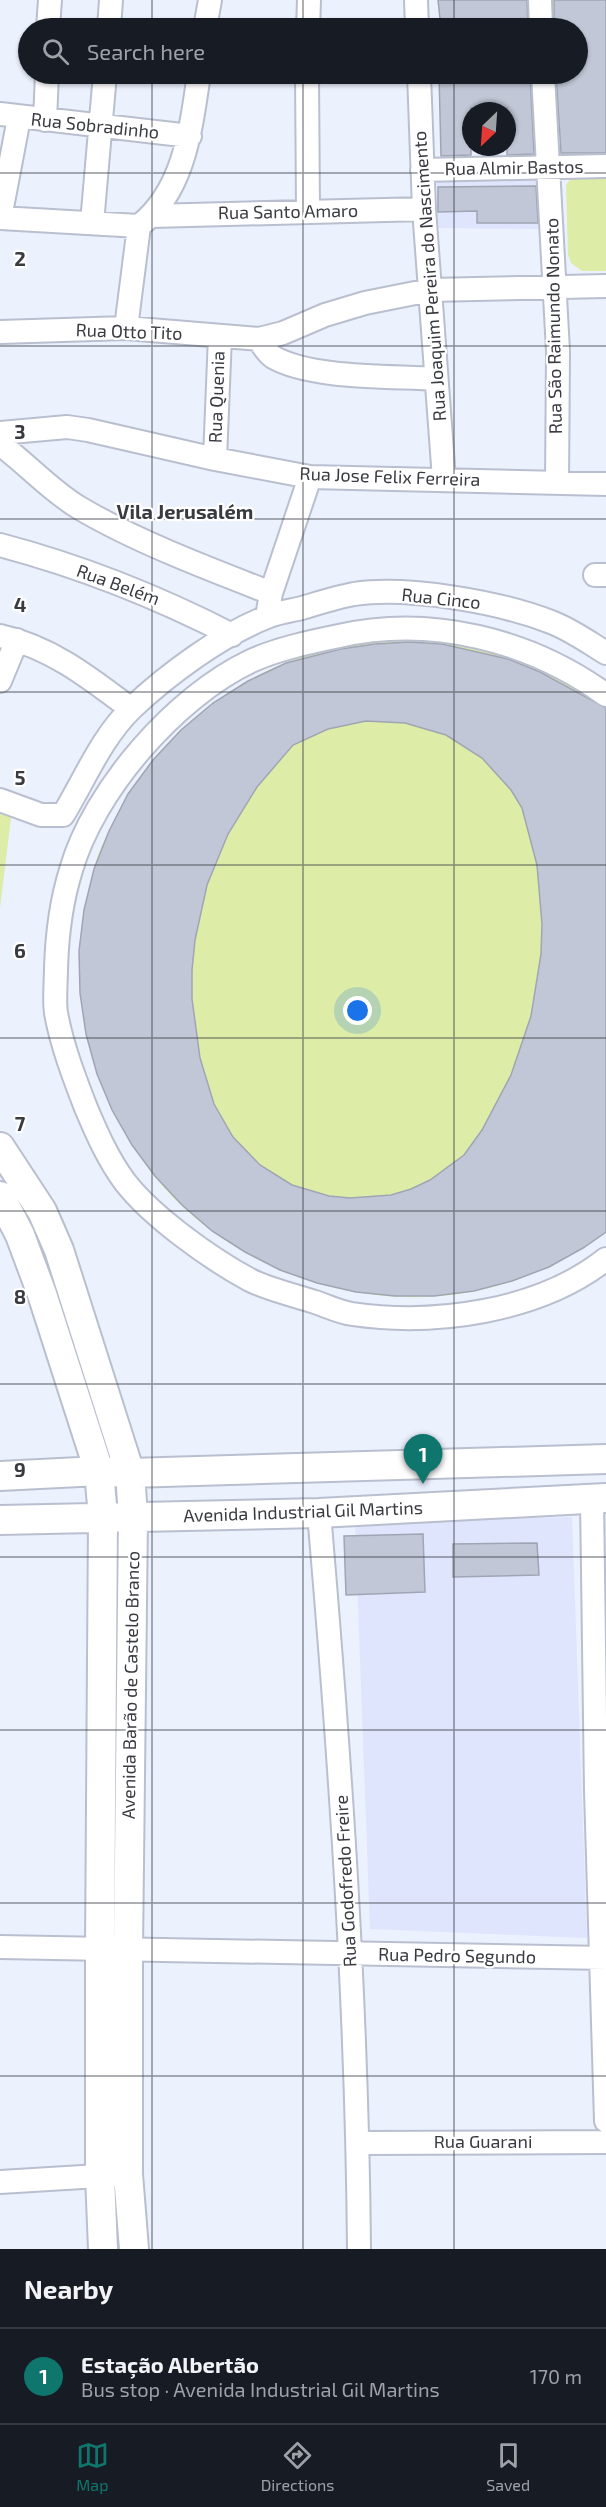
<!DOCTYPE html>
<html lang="en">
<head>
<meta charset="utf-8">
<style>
	:root { --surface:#171b24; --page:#20242c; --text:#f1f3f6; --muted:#9ea1a6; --line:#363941; --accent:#0f766e }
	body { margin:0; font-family:"Exo 2",sans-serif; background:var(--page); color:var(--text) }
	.compass { position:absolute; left:462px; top:102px; width:54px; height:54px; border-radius:50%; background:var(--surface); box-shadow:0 2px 4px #0004; rotate:205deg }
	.you { position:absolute; left:358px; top:1011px; width:21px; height:21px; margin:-15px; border:4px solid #fff; border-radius:50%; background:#1a73e8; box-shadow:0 0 0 9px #1a73e833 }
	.badge { display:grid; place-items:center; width:39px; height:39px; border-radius:50%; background:var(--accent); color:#fff; font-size:20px; font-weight:700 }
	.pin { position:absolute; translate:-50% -50px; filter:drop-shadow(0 2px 3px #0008) }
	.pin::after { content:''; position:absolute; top:32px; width:21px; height:18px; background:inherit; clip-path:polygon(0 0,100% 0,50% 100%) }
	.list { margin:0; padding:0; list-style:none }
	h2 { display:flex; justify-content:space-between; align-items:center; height:78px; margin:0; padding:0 24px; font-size:26px }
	h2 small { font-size:20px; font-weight:400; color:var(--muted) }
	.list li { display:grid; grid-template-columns:39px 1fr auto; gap:18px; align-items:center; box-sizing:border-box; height:96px; padding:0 24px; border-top:2px solid var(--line) }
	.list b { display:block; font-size:22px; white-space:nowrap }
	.list p { margin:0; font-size:20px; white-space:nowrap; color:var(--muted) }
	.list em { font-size:20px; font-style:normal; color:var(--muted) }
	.icon { flex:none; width:33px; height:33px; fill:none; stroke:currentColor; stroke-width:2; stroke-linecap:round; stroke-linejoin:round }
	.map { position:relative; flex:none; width:606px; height:2249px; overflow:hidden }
	.search { position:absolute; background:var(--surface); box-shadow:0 2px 4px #0004; left:18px; right:18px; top:18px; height:66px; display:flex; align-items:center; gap:15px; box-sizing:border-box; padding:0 21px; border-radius:33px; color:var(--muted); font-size:22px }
	.sheet { height:174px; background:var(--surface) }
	nav { display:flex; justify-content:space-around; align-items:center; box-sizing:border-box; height:84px; border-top:2px solid var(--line); background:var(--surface); font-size:16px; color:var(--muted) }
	nav a { display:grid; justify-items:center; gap:3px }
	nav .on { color:var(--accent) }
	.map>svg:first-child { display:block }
</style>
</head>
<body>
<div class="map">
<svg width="606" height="2249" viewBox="0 0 606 2249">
	<rect width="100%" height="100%" fill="#ecf1fe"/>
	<path fill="#dee5fd" d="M437,175L540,176V229L437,228Z
		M572,1517L587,1938L370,1929L355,1523Z"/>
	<path fill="#ddeca7" d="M606,172V271H582L571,263L568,255L566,185L575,173Z
		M408,640C478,644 549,661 606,706V1232C577,1252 547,1269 513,1281C388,1324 237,1279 154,1176C138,1155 125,1133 112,1110C108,1054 104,999 100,943C98,920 92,894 94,871C96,853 112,825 121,808C162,731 241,670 327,650C354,644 380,642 408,640Z
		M0,808L12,810L0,908Z"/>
	<path fill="#c2c7d7" stroke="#a0a5b4" stroke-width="1.5" fill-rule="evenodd" d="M438,0H527L528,28H441Z
		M554,0H606V153H561L556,74H578V28H554Z
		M439,74H530L534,154L507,155V108H471V155L441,156Z
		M536,186L538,223H477V211L438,212V187Z
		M409,642L442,644L508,659L540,672L606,708V1232L583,1248L549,1267L512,1281L474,1291L434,1296H395L356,1292L317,1283L280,1270L245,1252L212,1231L182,1205L155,1176L132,1145L112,1110L97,1074L86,1034L80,993L79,951L84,910L94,869L109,831L128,794L153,760L181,730L213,703L248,681L286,663L341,649L375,644ZM366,721L405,723L446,735L482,758L511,790L522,808L537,865L542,924L541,954L531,1016L511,1075L482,1130L464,1155L430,1180L411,1189L391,1195L350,1198L329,1196L292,1185L260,1165L233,1137L214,1104L200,1058L192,999V970L195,940L207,885L228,834L257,787L293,745L328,729Z
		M423,1534L425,1592L346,1595L344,1536Z
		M537,1543L539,1575L453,1577V1544Z"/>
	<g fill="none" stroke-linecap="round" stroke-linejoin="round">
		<g stroke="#babfcf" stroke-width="26">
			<path id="minor" d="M416,0L417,28
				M540,0L541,28
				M48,28L50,0
				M109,28L111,0
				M205,28L210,0
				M308,28L309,0
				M307,74L308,210
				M419,74L424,209L444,479
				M543,74L558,351L557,483
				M0,114L190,136
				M45,120L47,74
				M422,170L606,166
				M152,216L424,209
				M0,218L139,226C185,190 191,127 199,74
				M0,218L19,118
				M92,223L105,74
				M126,328L139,226
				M0,332L126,328L259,339L283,333L325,315L365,303L430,290L606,286
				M259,339C263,346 266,352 273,357C311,379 392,376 436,379
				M0,433L67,427L88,430L215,459L310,477L606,484
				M0,444C27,464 50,490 78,507C135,541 209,569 271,593L267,617
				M215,459L220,336
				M0,545C80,566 158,597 232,635
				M595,575H606
				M271,593L310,477
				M0,636C51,647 90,678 131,709
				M0,681L17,640
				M606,695C530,640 431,615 339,636C310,642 277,649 251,661C175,697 94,790 71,870C61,902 57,935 56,968C56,982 54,999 56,1013C62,1046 74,1077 86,1108C97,1134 108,1159 125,1182C152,1217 211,1259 250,1280C270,1290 294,1295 315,1302C327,1306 339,1312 352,1314C434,1326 539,1312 606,1259
				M0,800L41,815H63C85,779 101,738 132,708C168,674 221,635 267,617C278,612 290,611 302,608C319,603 337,597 354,594C409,586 499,602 551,622C570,629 588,642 606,653
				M592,1498L596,1791L606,2121
				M319,1513C340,1758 357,2003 359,2249
				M0,1947L606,1958
				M359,2143L606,2142
				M0,2182L115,2175"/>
		</g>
		<g stroke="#babfcf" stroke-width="32">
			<path id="major" d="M0,1147L42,1211L59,1250L130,1473L133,1516L128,1950V2174L134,2249
				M0,1196L20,1235L42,1294L99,1471L103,1517L100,1949V2176L103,2249
				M0,1476L99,1471L130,1473L606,1459
				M0,1520L319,1513L606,1498"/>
		</g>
		<use href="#minor" stroke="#fff" stroke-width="22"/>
		<use href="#major" stroke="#fff" stroke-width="28"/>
	</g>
	<path fill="none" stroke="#393b41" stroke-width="1.5" stroke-opacity="0.55" d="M152,0V28M303,0V28M454,0V28M152,74V2249M303,74V2249M454,74V2249M0,173H606M0,346H606M0,519H606M0,692H606M0,865H606M0,1038H606M0,1211H606M0,1384H606M0,1557H606M0,1730H606M0,1903H606M0,2076H606"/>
	<g text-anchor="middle" stroke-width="4.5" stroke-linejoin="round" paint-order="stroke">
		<g font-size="18" fill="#393b41" stroke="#fff">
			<text transform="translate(95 126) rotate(6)" y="6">Rua Sobradinho</text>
			<text transform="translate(514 168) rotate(-1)" y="6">Rua Almir Bastos</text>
			<text transform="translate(288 212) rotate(-1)" y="6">Rua Santo Amaro</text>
			<text transform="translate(430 276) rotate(-94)" y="6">Rua Joaquim Pereira do Nascimento</text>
			<text transform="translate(554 326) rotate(-91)" y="6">Rua São Raimundo Nonato</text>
			<text transform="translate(129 332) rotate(2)" y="6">Rua Otto Tito</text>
			<text transform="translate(217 397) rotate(-88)" y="6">Rua Quenia</text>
			<text transform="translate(390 477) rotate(2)" y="6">Rua Jose Felix Ferreira</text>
			<text transform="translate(118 585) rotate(20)" y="6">Rua Belém</text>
			<text transform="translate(441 599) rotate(6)" y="6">Rua Cinco</text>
			<text transform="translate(303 1512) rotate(-2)" y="6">Avenida Industrial Gil Martins</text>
			<text transform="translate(131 1685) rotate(-89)" y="6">Avenida Barão de Castelo Branco</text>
			<text transform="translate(346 1881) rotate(-93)" y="6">Rua Godofredo Freire</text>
			<text transform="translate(457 1956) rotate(1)" y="6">Rua Pedro Segundo</text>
			<text x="483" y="2148">Rua Guarani</text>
		</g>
		<g font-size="20" font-weight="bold" fill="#393b41" stroke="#fff">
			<text x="185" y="519">Vila Jerusalém</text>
		</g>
	</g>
	<g font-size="20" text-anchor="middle" font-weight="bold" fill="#393b41" stroke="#fff" stroke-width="4.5" stroke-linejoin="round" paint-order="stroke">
		<text x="20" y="266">2</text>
		<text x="20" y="439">3</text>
		<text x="20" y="612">4</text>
		<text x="20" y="785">5</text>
		<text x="20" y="958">6</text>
		<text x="20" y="1131">7</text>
		<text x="20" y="1304">8</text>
		<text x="20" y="1477">9</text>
	</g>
</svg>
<svg class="compass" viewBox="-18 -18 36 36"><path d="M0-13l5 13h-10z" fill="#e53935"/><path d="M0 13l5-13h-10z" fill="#9ea1a6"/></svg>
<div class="you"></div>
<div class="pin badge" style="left:423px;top:1484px">1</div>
<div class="search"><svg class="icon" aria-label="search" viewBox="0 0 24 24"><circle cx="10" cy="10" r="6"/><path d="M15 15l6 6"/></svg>Search here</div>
</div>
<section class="sheet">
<h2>Nearby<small></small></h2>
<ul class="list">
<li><span class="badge">1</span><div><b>Estação Albertão</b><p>Bus stop · Avenida Industrial Gil Martins</p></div><em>170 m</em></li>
</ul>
</section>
<nav>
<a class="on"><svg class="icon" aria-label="map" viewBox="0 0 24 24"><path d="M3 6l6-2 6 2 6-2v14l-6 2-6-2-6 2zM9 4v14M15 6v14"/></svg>Map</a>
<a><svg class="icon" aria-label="directions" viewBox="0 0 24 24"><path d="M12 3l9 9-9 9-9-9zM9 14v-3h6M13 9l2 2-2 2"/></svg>Directions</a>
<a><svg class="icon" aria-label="saved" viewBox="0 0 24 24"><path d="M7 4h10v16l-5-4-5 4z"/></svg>Saved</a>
</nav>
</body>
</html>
